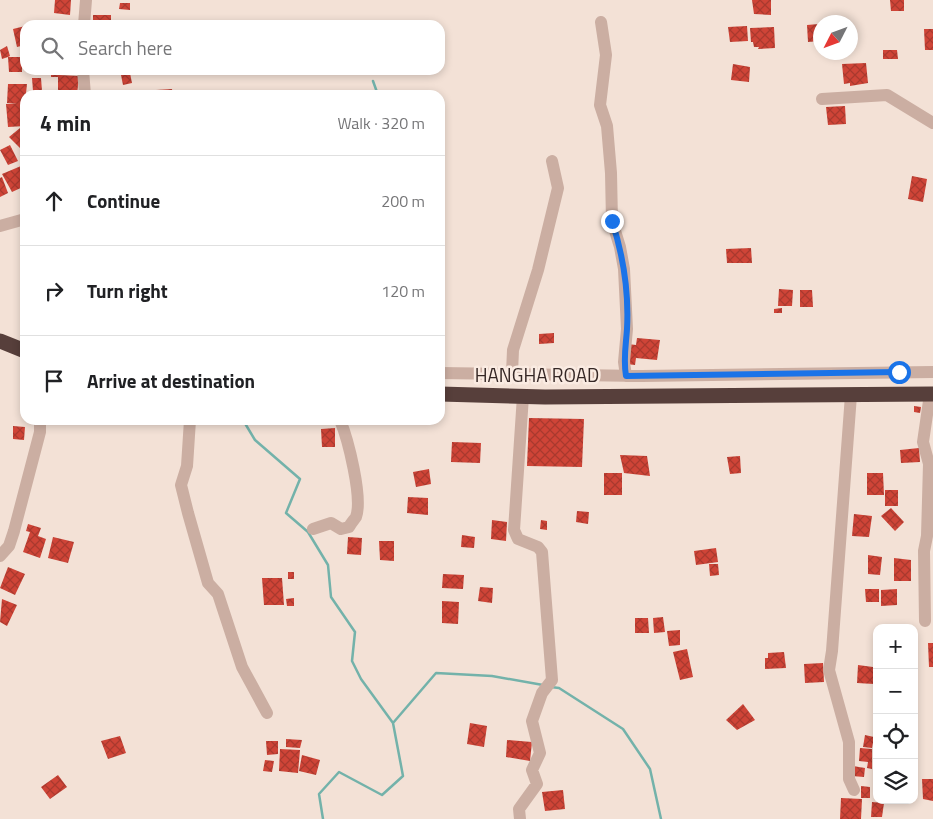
<!DOCTYPE html>
<html lang="en">
<head>
<meta charset="utf-8">
<style>
	:root { --surface:#fff; --page:#f2f2f2; --text:#202124; --muted:#757577; --line:#e0e0e0 }
	body { margin:0; font-family:"Titillium Web",sans-serif; background:var(--page); color:var(--text) }
	.controls { position:absolute; right:15px; bottom:15px; display:grid; overflow:hidden; border-radius:10px; box-shadow:0 2px 8px #0003 }
	.controls button { width:45px; height:45px; display:grid; place-items:center; padding:0; border:0; border-bottom:1px solid var(--line); background:var(--surface); color:var(--text); font:25px sans-serif }
	.compass { position:absolute; left:813px; top:15px; width:45px; height:45px; border-radius:50%; background:var(--surface); box-shadow:0 2px 8px #0003; rotate:228deg }
	.stop { position:absolute; width:15px; height:15px; margin:-11px; border:4px solid #1a73e8; border-radius:50%; background:#fff }
	.stop.end { background:#1a73e8; border-color:#fff; box-shadow:0 1px 5px #0008 }
	.list { margin:0; padding:0; list-style:none }
	h2 { display:flex; justify-content:space-between; align-items:center; height:65px; margin:0; padding:0 20px; font-size:21px }
	h2 small { font-size:16px; font-weight:400; color:var(--muted) }
	.list li { display:grid; grid-template-columns:32px 1fr auto; gap:15px; align-items:center; box-sizing:border-box; height:90px; padding:0 20px; border-top:1px solid var(--line) }
	.list b { display:block; font-size:19px; white-space:nowrap }
	.list em { font-size:16px; font-style:normal; color:var(--muted) }
	.icon { flex:none; width:28px; height:28px; fill:none; stroke:currentColor; stroke-width:2; stroke-linecap:round; stroke-linejoin:round }
	.map { position:relative; flex:none; width:933px; height:819px; overflow:hidden }
	.search { position:absolute; background:var(--surface); box-shadow:0 2px 8px #0003; left:20px; top:20px; width:425px; height:55px; display:flex; align-items:center; gap:12px; box-sizing:border-box; padding:0 18px; border-radius:15px; color:var(--muted); font-size:19px }
	.panel { position:absolute; background:var(--surface); box-shadow:0 2px 8px #0003; left:20px; top:90px; width:425px; height:335px; border-radius:15px }
	.map>svg:first-child { display:block }
</style>
</head>
<body>
<div class="map">
<svg width="933" height="819" viewBox="0 0 933 819">
	<defs>
		<pattern id="building-cross-hatch" width="8" height="8" patternUnits="userSpaceOnUse" patternTransform="scale(1.25)"><rect width="8" height="8" fill="#cf4437"/><path d="M0 0l8 8M0 8l8-8" fill="none" stroke="#a9392e"/></pattern>
	</defs>
	<rect width="100%" height="100%" fill="#f3e1d6"/>
	<g fill="none" stroke-linecap="round" stroke-linejoin="round">
		<path stroke="#73b2aa" stroke-width="2.5" d="M373,81L378,95
			M243,420L255,440L300,479L286,513L308,532L328,565L331,597L355,632L352,661L361,679L393,723L403,776L382,795L339,772L319,794L323,819
			M551,687L559,688L623,729L650,769L661,819
			M393,723L436,673L492,676L543,685"/>
	</g>
	<path fill="url(#building-cross-hatch)" d="M55,0H71L70,15L54,13Z
		M752,0H771V15L754,14Z
		M890,0H904V11H891Z
		M120,3H130V10L119,9Z
		M93,15H111V25H93Z
		M819,24L820,41L808,42L807,25Z
		M25,26V45L17,47L13,29Z
		M747,26L748,41L730,42L728,27Z
		M774,27L775,48L758,49L759,47H754L753,42H751L750,28Z
		M924,29H933V50H925Z
		M7,46L10,56L8,57H22V72H9L8,57L2,59L0,50Z
		M883,50H897L898,59H883Z
		M866,63L868,83L850,86V83L844,84L842,64Z
		M733,64L750,67L749,82L731,80Z
		M51,70H59V75L79,76L77,95H58V77H51Z
		M65,70H79V73L65,72Z
		M130,73L132,83L123,85L121,75Z
		M32,78H41L42,91H33Z
		M8,84H27L25,103H23L25,126L8,127L6,104L17,103H7Z
		M172,89L173,95H157L156,90Z
		M845,106L846,124L828,125L826,107Z
		M20,128L25,133V149L22,150L9,137Z
		M10,145L18,161L8,165L0,150Z
		M21,166L25,175V186L12,192L2,174Z
		M912,176L927,179L923,202L908,199Z
		M2,177L8,193L0,197V178Z
		M751,248L752,263H727L726,249Z
		M779,289L793,290L792,306H778Z
		M800,290H812L813,307H800Z
		M782,308V313H774V309Z
		M554,333V343L539,344V334Z
		M637,338L660,340L657,360L636,358L635,365L626,364L628,344L636,345Z
		M914,406L921,407L920,413L914,412Z
		M529,418L584,419L582,467L527,466Z
		M13,426L25,427L24,440L13,439Z
		M335,428V447H322L321,429Z
		M452,442L481,443L480,463L451,462Z
		M919,448L920,462L901,463L900,450Z
		M620,455L647,456L650,476L624,473Z
		M740,456L741,473L730,474L727,457Z
		M429,469L431,484L416,487L413,472Z
		M604,473H622V495H604Z
		M867,473H883L884,495H867Z
		M885,490H898V506H885Z
		M408,497L428,498V515L407,513Z
		M891,508L904,522L895,531L881,516Z
		M577,511L589,512L588,524L576,522Z
		M854,514L872,516L869,537L852,536Z
		M492,520L507,522L506,541L491,539Z
		M541,520L547,521V530L540,529Z
		M28,524L41,528L38,536L46,539L40,558L23,552L30,532L26,531Z
		M462,535L475,537L474,548L461,547Z
		M53,537L74,542L68,563L48,558Z
		M348,537L362,538L361,555L347,554Z
		M379,541H394V561L380,560Z
		M716,548L718,562L696,565L694,551Z
		M868,555L882,557L880,575L868,574Z
		M894,558L911,560V581H894Z
		M709,564H718L719,575L710,576Z
		M8,567L25,574L15,595L0,588Z
		M288,572H294V579H288Z
		M443,574L464,575L463,589L442,588Z
		M262,578H282L284,605H264Z
		M480,587L493,588L492,603L478,601Z
		M865,589H879V602H866Z
		M897,589V605L881,606V590Z
		M294,598V606H287L286,599Z
		M2,599L17,605L7,626L0,622Z
		M442,601L459,602L458,624L442,623Z
		M663,617L665,632L654,633L653,618Z
		M635,618H648L649,633H635Z
		M680,630V645L669,646L667,631Z
		M928,643H933V667H929Z
		M687,649L693,677L680,680L673,652Z
		M784,652L786,668L765,669V658H768V653Z
		M823,663L824,682L805,683L804,664Z
		M858,665L873,667L874,684L857,683Z
		M743,704L755,720L737,730L726,720Z
		M470,723L487,726L484,747L467,744Z
		M865,735L874,737L872,748L863,747Z
		M120,736L126,753L108,759L101,741Z
		M286,739L302,740L300,748L286,747Z
		M507,740L532,742L530,761L506,757Z
		M266,741H278V754L267,755Z
		M874,744H877V758H874Z
		M860,748L872,749V769L867,768L868,762L859,761Z
		M280,749L300,750L298,773L279,771Z
		M302,755L320,760L316,775L299,771Z
		M265,760L274,761L272,772L263,771Z
		M853,766L865,768L864,777L852,776Z
		M874,773L877,774V790H873Z
		M58,775L67,787L50,799L41,787Z
		M922,779H933V801L923,799Z
		M861,786L870,787V798H861Z
		M563,790L565,809L545,811L542,792Z
		M841,798L862,799L861,819H840Z
		M872,802L884,803L882,817H871Z"/>
	<g fill="none" stroke-linecap="round" stroke-linejoin="round">
		<path stroke="#cbaea2" stroke-width="12" d="M601,22L606,55L600,105L607,126L611,173L612,221L620,247L624,269L627,329L624,362L626,376
			M84,25L86,0
			M83,70L85,95
			M822,99L887,95L933,123
			M0,226L25,219
			M440,373L642,376L933,372
			M512,373L513,350L538,270L558,188L552,161
			M851,395L832,651L829,670L849,742V779L854,790
			M190,420L187,466L181,485L188,513L208,583L218,594L242,667L267,713
			M313,529L331,523L341,529L349,527C351,523 354,520 356,517C363,498 348,439 340,420
			M0,556L9,546L14,531L40,432V420
			M925,621L924,551L927,536L929,464L923,442L930,394
			M520,819L519,809L537,784L532,770L540,753L532,721L542,693L552,680L542,552L538,547L518,539L514,530L523,396"/>
		<path stroke="#573f3b" stroke-width="15" d="M0,341L25,351
			M440,394L545,397L933,394"/>
	</g>
	<g fill="none" stroke-linecap="round" stroke-linejoin="round">
		<path stroke="#1a73e8" stroke-width="6" d="M612,221C623,255 629,292 627,329C626,345 623,359 626,376L899,372"/>
	</g>
	<g text-anchor="middle" stroke-width="5" stroke-linejoin="round" paint-order="stroke">
		<g font-size="19" fill="#352725" stroke="#faebe2">
			<text x="537" y="382">HANGHA ROAD</text>
		</g>
	</g>
</svg>
<div class="controls">
<button>+</button>
<button>−</button>
<button><svg class="icon" aria-label="locate" viewBox="0 0 24 24"><circle cx="12" cy="12" r="6"/><path d="M12 2v4M12 18v4M2 12h4M18 12h4"/></svg></button>
<button><svg class="icon" aria-label="layers" viewBox="0 0 24 24"><path d="M12 4l9 5-9 5-9-5zM3 14l9 5 9-5"/></svg></button>
</div>
<svg class="compass" viewBox="-18 -18 36 36"><path d="M0-13l5 13h-10z" fill="#e53935"/><path d="M0 13l5-13h-10z" fill="#757577"/></svg>
<div class="stop" style="left:899px;top:372px"></div>
<div class="stop end" style="left:612px;top:221px"></div>
<div class="search"><svg class="icon" aria-label="search" viewBox="0 0 24 24"><circle cx="10" cy="10" r="6"/><path d="M15 15l6 6"/></svg>Search here</div>
<section class="panel">
<h2>4 min<small>Walk · 320 m</small></h2>
<ul class="list">
<li><svg class="icon" aria-label="ahead" viewBox="0 0 24 24"><path d="M12 20V5M6 11l6-6 6 6"/></svg><div><b>Continue</b></div><em>200 m</em></li>
<li><svg class="icon" aria-label="right" viewBox="0 0 24 24"><path d="M7 20v-9h11M14 6l5 5-5 5"/></svg><div><b>Turn right</b></div><em>120 m</em></li>
<li><svg class="icon" aria-label="arrive" viewBox="0 0 24 24"><path d="M6 21V4h12l-3 4 3 4H6"/></svg><div><b>Arrive at destination</b></div></li>
</ul>
</section>
</div>
</body>
</html>
